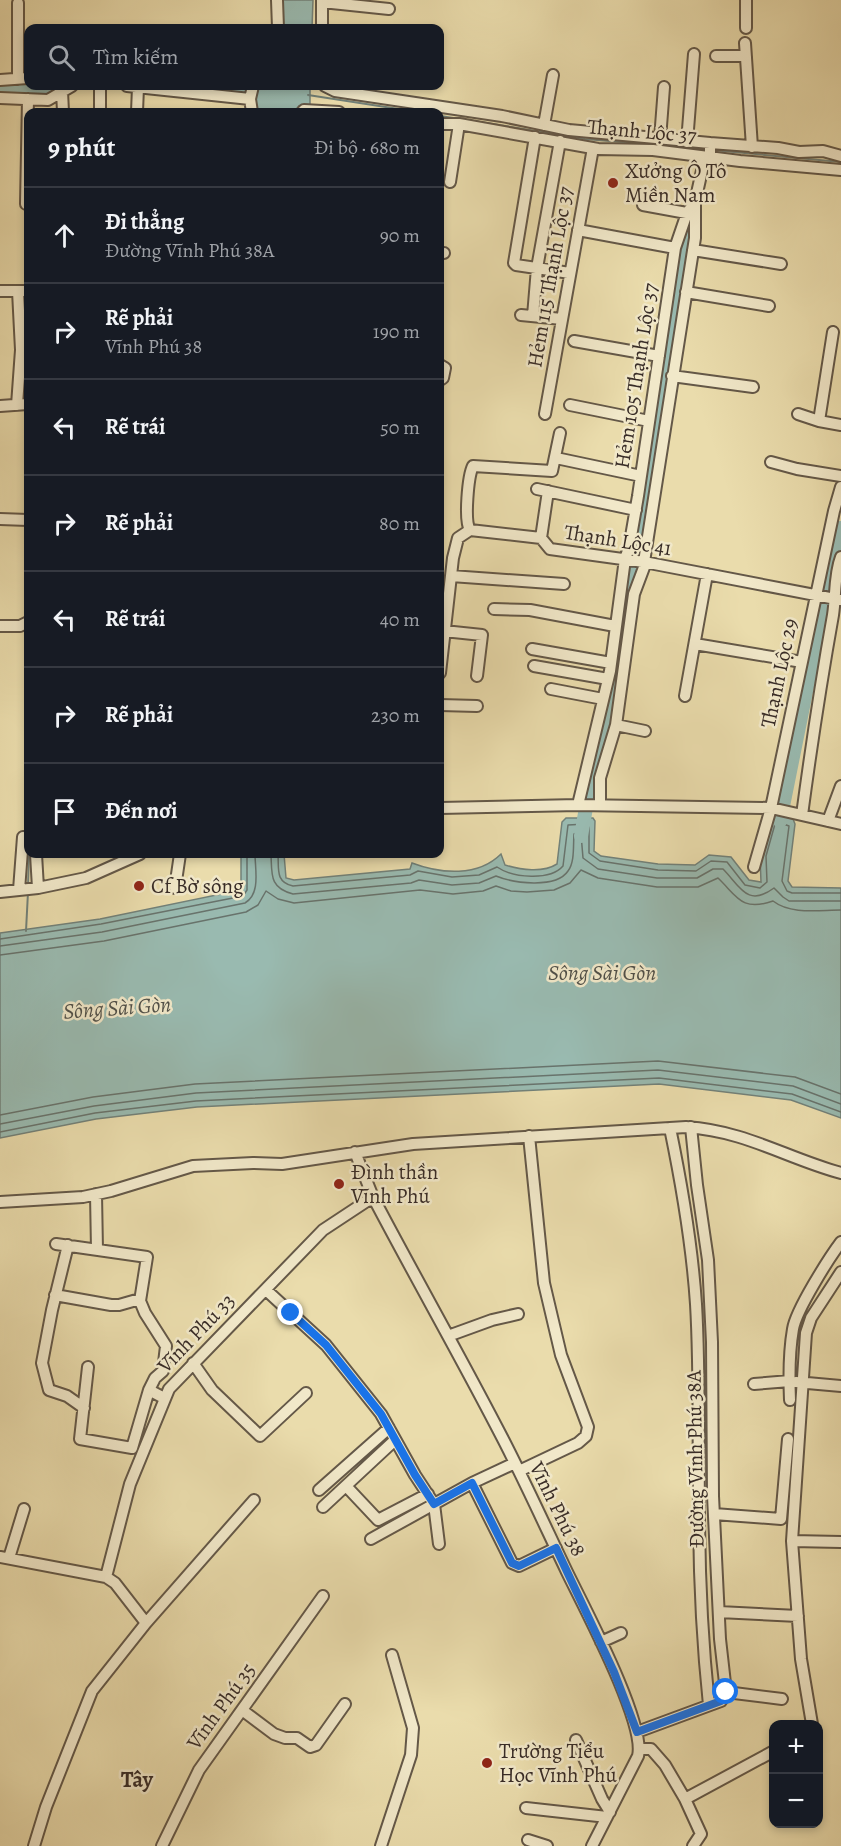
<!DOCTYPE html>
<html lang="vi">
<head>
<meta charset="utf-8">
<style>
	:root { --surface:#171b24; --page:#242831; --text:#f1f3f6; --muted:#9ea1a6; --line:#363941 }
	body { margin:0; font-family:Alegreya,serif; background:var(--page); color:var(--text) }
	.controls { position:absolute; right:18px; bottom:18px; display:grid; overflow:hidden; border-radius:12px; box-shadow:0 3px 9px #0003 }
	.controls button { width:54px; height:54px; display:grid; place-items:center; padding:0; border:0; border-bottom:2px solid var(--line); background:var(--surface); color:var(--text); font:30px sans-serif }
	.stop { position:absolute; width:18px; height:18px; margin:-14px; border:4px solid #1a73e8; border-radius:50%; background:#fff }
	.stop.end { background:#1a73e8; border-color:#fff; box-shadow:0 2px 6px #0008 }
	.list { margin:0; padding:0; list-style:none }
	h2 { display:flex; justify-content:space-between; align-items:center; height:78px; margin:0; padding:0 24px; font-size:26px }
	h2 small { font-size:20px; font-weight:400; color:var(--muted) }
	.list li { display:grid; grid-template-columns:39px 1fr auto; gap:18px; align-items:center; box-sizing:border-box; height:96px; padding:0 24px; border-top:2px solid var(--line) }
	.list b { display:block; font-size:22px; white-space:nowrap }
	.list p { margin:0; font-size:20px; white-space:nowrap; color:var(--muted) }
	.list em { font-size:20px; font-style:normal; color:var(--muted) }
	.icon { flex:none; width:33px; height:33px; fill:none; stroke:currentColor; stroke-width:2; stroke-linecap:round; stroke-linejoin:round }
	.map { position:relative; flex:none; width:841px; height:1846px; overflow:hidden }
	.search { position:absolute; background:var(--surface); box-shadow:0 3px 9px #0003; left:24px; top:24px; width:420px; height:66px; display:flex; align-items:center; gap:15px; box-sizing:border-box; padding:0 21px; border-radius:12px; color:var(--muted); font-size:22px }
	.panel { position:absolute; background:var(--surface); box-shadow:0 3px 9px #0003; left:24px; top:108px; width:420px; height:750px; border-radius:12px }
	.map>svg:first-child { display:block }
</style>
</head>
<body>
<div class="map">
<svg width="841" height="1846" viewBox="0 0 841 1846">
	<rect width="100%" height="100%" fill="#eadcac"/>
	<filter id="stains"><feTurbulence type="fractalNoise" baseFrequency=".00333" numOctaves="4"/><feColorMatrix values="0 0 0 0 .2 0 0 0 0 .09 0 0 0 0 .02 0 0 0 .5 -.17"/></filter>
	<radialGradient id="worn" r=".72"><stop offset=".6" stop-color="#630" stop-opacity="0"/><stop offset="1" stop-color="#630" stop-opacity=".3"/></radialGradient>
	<path fill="#99bab0" stroke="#728179" stroke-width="1.5" d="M280,0H313L312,28H281Z
		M259,86H310V105L299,106L295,112H256L254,97Z
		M774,815L793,819L795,824L788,881L792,887L841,888V1118L791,1100L659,1084L197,1107L96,1119L0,1138V933L100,919L241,890V854H284L286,878L294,880L410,869L412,863C441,874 478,877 501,854L505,865C521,870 543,873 557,864L562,822L566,818H593L595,821L594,851L601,856L658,864L695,865L709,855L731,857L749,880L761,882L760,856Z"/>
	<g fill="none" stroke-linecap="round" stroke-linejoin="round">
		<path stroke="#68736c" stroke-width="1.5" d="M271,854C272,874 269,888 293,894L411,883L419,880L452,885L479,883L496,876C513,883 556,889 568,871C575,862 573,845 574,834L579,832L581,834L583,858L598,869L657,878H697L713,869H723C740,886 747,908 774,888L783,897L789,901H841
			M278,854C279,869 275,882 293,886L410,875L418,871L452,877L479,875L497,867C513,878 550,881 563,866L568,825L586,824L589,827V853L600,861L658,870L696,871L711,861L727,862L745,885L760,888L767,882L766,856L775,824L778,822L789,826L782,881L787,891L792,893H841
			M0,939L101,924L243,896L247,890V854
			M0,946L102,932L245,903C261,894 255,869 255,854
			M0,955L104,941L246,912L258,905L266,891L278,899L294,903L420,890L453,894L483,891L496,886L511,891L527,892L554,890L570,883L581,870L598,878L657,887H698L718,878C737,896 741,912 773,901C791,915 819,910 841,910
			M0,1115L93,1097L195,1084L658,1061L795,1077L841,1094
			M0,1124L94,1106L196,1093L658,1070L793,1086L841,1104
			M0,1132L95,1113L196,1101L659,1078L792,1094L841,1112"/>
		<path stroke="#728179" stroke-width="2" d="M308,95L418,112
			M440,116L460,119
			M468,120L585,139L707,149
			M712,150L841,162
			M28,886L29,854
			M26,931L28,892"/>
		<path stroke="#99bab0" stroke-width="14" d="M203,86L263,92
			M0,88L49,90L57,86
			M780,821L839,528H841
			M581,836L596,751L608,712L624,630L688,230"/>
		<g stroke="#645848" stroke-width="14">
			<path id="minor" d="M277,0L278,28
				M746,0V28
				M322,2L389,9
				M322,28V0
				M745,43L752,147
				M716,56H746
				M18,79V3
				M0,80L28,78
				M100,86V112
				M127,86L250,99
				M325,86L335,91L502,116L569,130L710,143V158
				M62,91L63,112
				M0,98L48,100L72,86
				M137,112L138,87
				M252,112L250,99L253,86
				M302,112L304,110L339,112
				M440,124H459L598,149L653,150L740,161L841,170
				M544,125L553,75
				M535,137L514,263L516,265L570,273
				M660,139L664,87
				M687,142L694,54
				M710,143L778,148L799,152L823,151L841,156
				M450,182L459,124
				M26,204L28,99
				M643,205L692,214
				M578,230L675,248
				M693,250L781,264
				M440,253H444
				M0,291H28
				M686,292L769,306
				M521,315L562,319
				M533,316L537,268L560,141
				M574,341L659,356
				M440,365L445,368L443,378L440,380
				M672,376L753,387
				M17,405L21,350L18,291
				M570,405L649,421
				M0,406L28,404
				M545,414L593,148
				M798,414L819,421L841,425
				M819,421L833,332
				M556,458L641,476
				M771,462L797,469L841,476
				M537,489L636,510
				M0,519L28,520
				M470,530C464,521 468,476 473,466L552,471L560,433
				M541,538L548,491
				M644,562L695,238V202L705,157
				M451,576L564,584
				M494,609L530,610L615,626
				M0,626H20L28,622
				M444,631L482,635L477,676
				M695,644L802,662
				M532,649L611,663
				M534,666L608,679
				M440,673L453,558L458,538L470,530L541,538L550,549L644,562L841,600
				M551,689L603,699
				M685,696L707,574
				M440,705L477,706
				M616,725L634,594L646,562
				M578,805L610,671L625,559L629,548L638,496L675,248L687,213L695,202
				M600,805V778L616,725L645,731
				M440,808L578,805L771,808L841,824
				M802,815C811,748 821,682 833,615C836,596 834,575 841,557
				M828,821L841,786
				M36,854L38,888
				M754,867L771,808L834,511L841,487
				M175,888L180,854
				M19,890L23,837
				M0,892L38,888L86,878L140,854
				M670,1128C682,1186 692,1244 696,1304C700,1371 698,1438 699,1505C699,1572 702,1639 709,1705
				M355,1152L373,1197C416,1279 462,1359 504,1441C526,1484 546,1528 567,1572C584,1607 646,1723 638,1756L592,1846
				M96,1194L97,1250
				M0,1202L83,1197L111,1191L193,1166L253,1163L282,1164L413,1144L686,1127C746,1131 786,1158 841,1173
				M56,1244L147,1257L140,1301L145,1313L166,1346L163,1371L155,1378L149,1390L164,1398
				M68,1245L52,1310L42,1363L49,1390L67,1396L84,1408
				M841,1272L811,1318L806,1333L792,1541L841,1542
				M266,1290L326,1345L381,1414L415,1475L434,1504L439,1544
				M55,1295L111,1305H119L140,1299
				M448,1336L492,1320L518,1314
				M193,1363L212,1390L260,1436L306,1393
				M88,1367L80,1439L132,1448L149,1390
				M796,1382L841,1386
				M754,1384L790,1381
				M790,1400C789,1377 789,1352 793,1329C796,1310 829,1258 841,1242
				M519,1471L578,1443L586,1436L588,1427L561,1355L544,1283L529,1136
				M472,1483L515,1463
				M346,1486L378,1520L428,1494
				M319,1490L389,1428
				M323,1507L395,1440
				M714,1514L781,1519L788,1439
				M371,1539L472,1483L512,1563L519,1566L556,1548
				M792,1541L801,1659L812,1724
				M0,1557L106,1577L115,1583L146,1623L92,1691L46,1807L34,1846
				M9,1558L24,1509
				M106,1577L130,1484L169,1389L323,1230L373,1197
				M719,1612L798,1616
				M146,1623L254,1500
				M601,1642L621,1633
				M726,1692L782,1699
				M242,1710L274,1734L285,1738H297L310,1747L316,1745L345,1704
				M637,1732L721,1701L726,1692L720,1639L713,1496L712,1342L708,1260L697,1185L691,1127
				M576,1740L602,1799L610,1812
				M639,1749H651L665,1765L685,1799L774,1751
				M685,1799L701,1834L693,1846
				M526,1808L607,1817
				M528,1840L547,1846
				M162,1846L199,1770L323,1596
				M381,1846L411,1755L413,1728L392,1655"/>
		</g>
		<use href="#minor" stroke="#f1e8c9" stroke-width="10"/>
	</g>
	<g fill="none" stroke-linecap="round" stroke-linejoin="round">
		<path stroke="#1a73e8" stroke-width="8" d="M291,1313L326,1345L381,1414L415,1475L434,1504L472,1483L512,1563L519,1566L556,1548L614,1672L637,1732L721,1701L726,1692"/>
	</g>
	<g fill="#8f2418" stroke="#f1e8c9" stroke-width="2">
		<circle cx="613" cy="183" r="6"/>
		<circle cx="139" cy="886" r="6"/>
		<circle cx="339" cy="1184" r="6"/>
		<circle cx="487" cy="1763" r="6"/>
	</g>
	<g text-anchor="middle" stroke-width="5" stroke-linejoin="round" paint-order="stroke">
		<g font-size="21" fill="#382c27" stroke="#f1e8c9">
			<text transform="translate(642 131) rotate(5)" y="7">Thạnh Lộc 37</text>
			<text transform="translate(550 277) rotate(-80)" y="7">Hẻm 115 Thạnh Lộc 37</text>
			<text transform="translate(636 376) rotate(-81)" y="7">Hẻm 105 Thạnh Lộc 37</text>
			<text transform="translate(618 540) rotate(9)" y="7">Thạnh Lộc 41</text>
			<text transform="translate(779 673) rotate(-78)" y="7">Thạnh Lộc 29</text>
			<text transform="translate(196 1333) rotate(-46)" y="7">Vĩnh Phú 33</text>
			<text transform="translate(695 1459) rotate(-91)" y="7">Đường Vĩnh Phú 38A</text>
			<text transform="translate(558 1509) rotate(64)" y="7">Vĩnh Phú 38</text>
			<text transform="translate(221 1706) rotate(-54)" y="7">Vĩnh Phú 35</text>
		</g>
		<g font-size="21" fill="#382c27" stroke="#f1e8c9" text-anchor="start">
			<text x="625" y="178">Xưởng Ô Tô<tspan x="625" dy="24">Miền Nam</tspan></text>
			<text x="151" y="893">Cf Bờ sông</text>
			<text x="351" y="1179">Đình thần<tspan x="351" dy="24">Vĩnh Phú</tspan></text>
			<text x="499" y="1758">Trường Tiểu<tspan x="499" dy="24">Học Vĩnh Phú</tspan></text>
		</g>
		<g font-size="22" font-style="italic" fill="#505049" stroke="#f1e8c9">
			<text x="602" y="980">Sông Sài Gòn</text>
			<text transform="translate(117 1007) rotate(-4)" y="8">Sông Sài Gòn</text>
		</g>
		<g font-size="22" font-weight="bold" fill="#382c27" stroke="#f1e8c9">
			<text x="137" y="1787">Tây</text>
		</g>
	</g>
	<rect width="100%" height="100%" filter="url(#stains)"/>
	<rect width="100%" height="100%" fill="url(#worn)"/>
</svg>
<div class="controls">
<button>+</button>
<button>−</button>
</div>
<div class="stop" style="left:726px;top:1692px"></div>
<div class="stop end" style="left:291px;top:1313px"></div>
<div class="search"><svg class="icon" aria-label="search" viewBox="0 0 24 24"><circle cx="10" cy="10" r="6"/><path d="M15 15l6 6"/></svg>Tìm kiếm</div>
<section class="panel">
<h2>9 phút<small>Đi bộ · 680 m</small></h2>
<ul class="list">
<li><svg class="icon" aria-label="ahead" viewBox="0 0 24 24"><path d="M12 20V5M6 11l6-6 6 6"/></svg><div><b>Đi thẳng</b><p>Đường Vĩnh Phú 38A</p></div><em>90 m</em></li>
<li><svg class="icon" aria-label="right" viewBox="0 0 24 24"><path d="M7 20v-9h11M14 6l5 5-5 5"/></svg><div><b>Rẽ phải</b><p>Vĩnh Phú 38</p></div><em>190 m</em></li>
<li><svg class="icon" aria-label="left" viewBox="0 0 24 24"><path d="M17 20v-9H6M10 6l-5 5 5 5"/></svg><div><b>Rẽ trái</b></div><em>50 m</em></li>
<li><svg class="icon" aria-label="right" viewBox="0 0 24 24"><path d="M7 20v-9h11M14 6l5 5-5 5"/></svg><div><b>Rẽ phải</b></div><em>80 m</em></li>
<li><svg class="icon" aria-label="left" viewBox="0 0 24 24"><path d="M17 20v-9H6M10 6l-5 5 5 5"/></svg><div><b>Rẽ trái</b></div><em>40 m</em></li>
<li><svg class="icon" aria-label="right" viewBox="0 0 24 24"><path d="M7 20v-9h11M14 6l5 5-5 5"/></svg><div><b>Rẽ phải</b></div><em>230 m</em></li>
<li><svg class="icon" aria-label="arrive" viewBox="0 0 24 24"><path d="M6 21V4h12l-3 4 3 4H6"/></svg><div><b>Đến nơi</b></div></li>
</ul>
</section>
</div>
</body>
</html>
